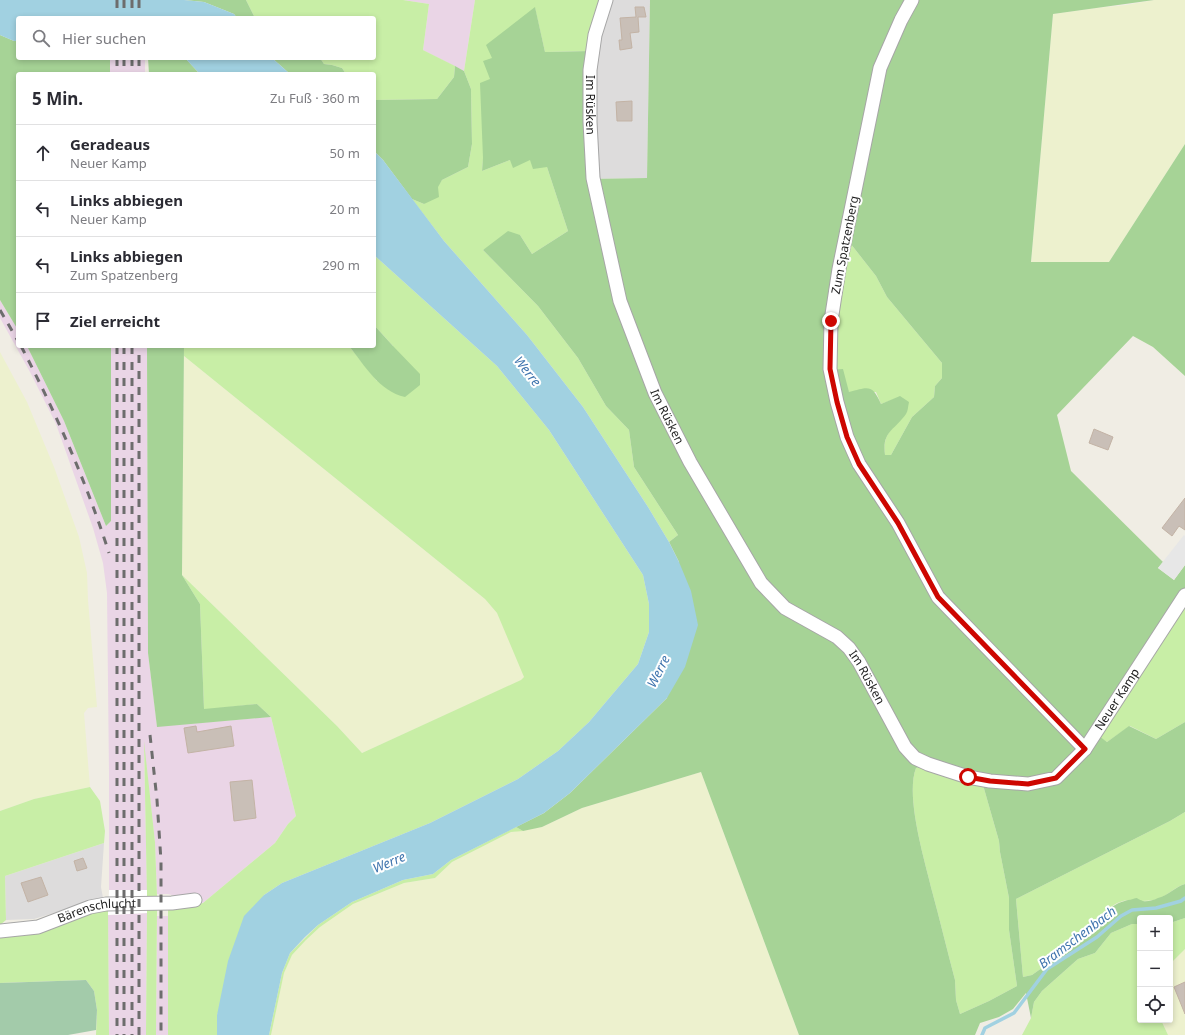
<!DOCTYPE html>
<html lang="de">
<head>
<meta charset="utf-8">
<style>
	:root { --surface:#fff; --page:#f2f2f3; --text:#2b2b33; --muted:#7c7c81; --line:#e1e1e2 }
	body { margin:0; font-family:"Noto Sans",sans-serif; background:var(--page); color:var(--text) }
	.controls { position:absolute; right:12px; bottom:12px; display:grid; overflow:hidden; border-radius:4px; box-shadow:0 2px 6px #0003 }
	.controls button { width:36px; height:36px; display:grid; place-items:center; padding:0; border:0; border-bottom:1px solid var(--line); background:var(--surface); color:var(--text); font:20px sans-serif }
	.stop { position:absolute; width:12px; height:12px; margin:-9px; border:3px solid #cd0600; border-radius:50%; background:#fff }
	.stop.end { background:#cd0600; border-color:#fff; box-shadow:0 1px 4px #0008 }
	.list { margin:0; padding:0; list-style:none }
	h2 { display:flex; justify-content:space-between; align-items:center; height:52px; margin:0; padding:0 16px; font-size:17px }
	h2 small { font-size:13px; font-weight:400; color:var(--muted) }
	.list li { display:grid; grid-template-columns:26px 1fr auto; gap:12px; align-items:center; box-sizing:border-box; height:56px; padding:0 16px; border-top:1px solid var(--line) }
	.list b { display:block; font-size:15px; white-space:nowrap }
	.list p { margin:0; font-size:13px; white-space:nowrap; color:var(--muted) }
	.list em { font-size:13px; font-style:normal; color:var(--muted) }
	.icon { flex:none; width:22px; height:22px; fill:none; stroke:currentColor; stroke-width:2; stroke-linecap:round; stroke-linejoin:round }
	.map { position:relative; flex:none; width:1185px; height:1035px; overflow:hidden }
	.search { position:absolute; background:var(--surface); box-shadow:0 2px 6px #0003; left:16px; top:16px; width:360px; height:44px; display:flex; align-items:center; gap:10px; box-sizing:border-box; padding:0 14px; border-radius:4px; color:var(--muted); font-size:15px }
	.panel { position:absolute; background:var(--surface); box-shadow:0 2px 6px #0003; left:16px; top:72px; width:360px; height:276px; border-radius:4px }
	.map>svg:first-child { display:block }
</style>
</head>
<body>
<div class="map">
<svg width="1185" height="1035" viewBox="0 0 1185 1035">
	<rect width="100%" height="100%" fill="#f0ede4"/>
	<path fill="#dddcdc" d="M603,0H650L647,178L590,179L588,121Z
		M104,843L101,887L103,898L34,919L6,920L5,876Z"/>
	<path fill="#ead5e6" d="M403,0H475L464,71L423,50L429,4Z
		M110,58H145V74H110Z
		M0,300L18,330V346H27L64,421L106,526L111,521V346H147L148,653L157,726L271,717L296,816L288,824L275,843L203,903L168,894H157L155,842L144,748L147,890H109V773L107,593L103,563L93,528L56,424L30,372L0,318Z
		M147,913L146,1035H109L108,915Z
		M157,916H168V1035H156Z"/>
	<path fill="#edf1ce" d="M1154,0H1185V144L1109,262L1031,263L1053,14L1096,8L1126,5Z
		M0,352L27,402L54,467L79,537L87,573L88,600L97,707L88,708L84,713L90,787L34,799L0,811Z
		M184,356L485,599L497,613L523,671L524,677L522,680L362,753L337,726L182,575Z
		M701,772L799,1035H271L284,973L292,955L306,940L320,927L353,904L404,883L435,878L452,862L511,832L542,827L582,808Z
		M1185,949V1035H1168L1161,1020H1170V964Z"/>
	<path fill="#c8eea6" d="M246,0H403L429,4L423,50L455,66L454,77L437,99L374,100V74H346L342,68L332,65L324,64L320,58H374V18H255Z
		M475,0H603L590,51L545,52L535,8L492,58L482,171L510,160L530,159L547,167L568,231L532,254L520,235L483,250L538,306L578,358L606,406L629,430L634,467L678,535L669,542L648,507L583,407L527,335L444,241L412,199L424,204L442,180L468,167L472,144L471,89L464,71Z
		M843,234L876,276L887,297L942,363V378L935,386L934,397L912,417L891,455H885C882,434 893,428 906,413L900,397L881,404L876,392H849L827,370Z
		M374,255L497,366L549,430L643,575L649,604V632L638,664L589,722L558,751L518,779L430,823L282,883L264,895L217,1015V1035H168V908L182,907L203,903L275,843L288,824L296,816L271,717L257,704L204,710L200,604L182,575L337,726L362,753L521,680L524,677L497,613L485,599L184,356V346H349L377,381L393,346L374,325Z
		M1185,606V722L1156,739L1130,726L1107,742L1099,737Z
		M144,741L155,842L157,896L147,897Z
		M923,766L983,785L999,841L1000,852L1009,898V930L1017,986L989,1001L960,1014L956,1000L955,980C947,950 940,920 932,891C925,861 905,797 916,768Z
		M90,787L100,801L105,831L104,843L5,876L6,920L0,925V811L34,799Z
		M1185,812V884C1175,887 1168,895 1158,899C1150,901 1143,901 1136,901C1132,901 1127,900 1123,901C1108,905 1094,922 1088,935L1032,975L1023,977L1016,899L1170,821Z
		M516,827L523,831L511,832L452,862L435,878L404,883L353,904L320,927L306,940L292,955L284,973L271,1035H269L282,973L290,953L318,925L352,902L403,880L433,874L451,860Z
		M147,907L157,908L156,1035H146Z
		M108,909L109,1035H96L97,1010L94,991L86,980L0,983V934L88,912Z
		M1185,918V949L1170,964V923Z
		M1132,924H1140V1020H1161L1168,1035H1022L1031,1018L1034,1002L1042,991L1078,959L1095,953L1111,933Z"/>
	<path fill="#a6d396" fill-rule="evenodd" d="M184,0H246L255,18H237L234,14L204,2Z
		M650,0H1154L1053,14L1031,262H1109L1185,144V376L1153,347L1133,336L1057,415L1071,471L1163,562L1158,568L1174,580L1185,565V606L1099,736L1107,742L1129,726L1156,739L1185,722V812L1170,821L1016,899L1023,977L1032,975L1088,935C1095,919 1110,904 1128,900C1131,900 1135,898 1137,898C1138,899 1143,901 1143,901C1147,902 1154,900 1158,898C1169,895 1175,887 1185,884V918L1170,923V918H1140V924H1132L1111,933L1095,953L1078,959L1042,991L1034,1002L1031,1018L1026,993L1013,1009L999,1017L980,1023L975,1035H799L701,772L582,808L542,827L523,831L516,827L544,813L570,793L667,698L679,562L669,542L678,535L634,467L629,430L606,406L578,358L538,306L483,250L508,231L520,235L532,254L568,231L547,167L533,169L530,160L513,168L510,160L482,171L483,158L480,83L490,79L483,61L492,58L486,45L535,7L545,52L590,51V179L647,178ZM843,234L876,276L887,297L942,363V378L935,386L934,397L912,417L891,455H885C882,431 894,431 906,414C908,411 908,406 909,402L900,396L881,404C872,384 869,387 849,392L843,369L827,370ZM923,766L983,785L999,841L1000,852L1009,898V930L1017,986L989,1001L960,1014L956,1000L955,980C947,950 940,920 932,891C925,861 905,797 916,768Z
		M0,35L14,41H18V58H110V74H18V330L0,300Z
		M148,58H185L198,72V74H149Z
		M272,58H320L324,64L332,65L342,68L346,74H290Z
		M455,66L464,71L471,89L472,144L468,167L442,180L438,187L439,197L424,204L412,199L383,160L374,151V100L437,99L454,77Z
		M374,325L393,346L420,374V385L405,397C379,391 365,366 349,346H374Z
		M27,346H111V521L106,526L64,421Z
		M147,346H184L182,575L200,604L204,709L257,704L271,717L157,727L148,653Z"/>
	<path fill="#a3cbaa" d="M86,980L94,991L97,1010L96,1030L68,1035H0V983Z"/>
	<path fill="#e7e7e7" d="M1184,535L1185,536V565L1174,580L1158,568Z"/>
	<path fill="#a1d1e1" d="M0,0H184L204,2L234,14L237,18H18V41H14L0,35Z
		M185,58H272L290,74H202L198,72Z
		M374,151L383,160L444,241L527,335L583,407L648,507L669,542L679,562L691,591L698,625L685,667L667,698L570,793L544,813L451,860L433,874L403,880L352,902L318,925L305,937L290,953L282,973L269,1035H217V1015L228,961L244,916L264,895L282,883L430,823L518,779L558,751L589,722L638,664L649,632V604L643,575L549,430L497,366L374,255Z"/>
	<path fill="#fff" d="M109,890H147V913L108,915Z"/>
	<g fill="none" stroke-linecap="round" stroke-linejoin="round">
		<path stroke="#a1d1e1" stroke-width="3.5" d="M982,1035L985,1028L1014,1013L1047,969L1097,937L1121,916L1132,910L1156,908L1181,901L1185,898"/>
	</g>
	<path fill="#c9bfb7" stroke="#c3b3a5" d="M635,7H644L646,17H638L639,32L630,33L632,48L620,50L619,40H622L620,18L636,17Z
		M632,101V121H617L616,102Z
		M1094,429L1113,437L1108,450L1089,443Z
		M1185,498V530L1179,526L1172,536L1162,528Z
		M196,726L197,732L231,726L234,746L188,753L184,728Z
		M252,780L256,818L234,821L230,782Z
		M83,858L87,868L77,871L74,861Z
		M41,877L48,895L28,902L21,883Z
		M1185,982V1014L1174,987Z"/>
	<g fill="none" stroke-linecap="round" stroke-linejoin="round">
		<g stroke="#a6a6a6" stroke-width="15">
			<g id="street">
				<path id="s1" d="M606,0L595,35L590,70V122L593,178L620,301L655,393L690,462L761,583L785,608L837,637L849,648L859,662L905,747L915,758L928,764L968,777L990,781L1028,784L1056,778L1085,749L1185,595"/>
				<path d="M912,0L901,20L880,68L839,269L831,321L830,369L837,402L847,437L859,464L898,523L938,597L1085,749"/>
				<path id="s2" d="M0,931L38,927L90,907L106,904L172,903L195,900"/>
			</g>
		</g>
		<use href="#street" stroke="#fff" stroke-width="13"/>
		<path stroke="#6d6d6d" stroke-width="3" stroke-dasharray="8 8" stroke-linecap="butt" d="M117,0V18
			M124,0V18
			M132,0V18
			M139,0V18
			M117,58V74
			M124,58V74
			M132,58V74
			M139,58V74
			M0,310L18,341
			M21,346C56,413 86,481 109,553
			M117,346V1035
			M124,346V1035
			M132,346V1035
			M150,735L157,800L161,861V1035
			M139,1035V346"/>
	</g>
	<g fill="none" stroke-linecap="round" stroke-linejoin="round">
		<path stroke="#cd0600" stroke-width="5" d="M831,321L830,369L837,402L847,437L859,464L898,523L938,597L1085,749L1056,778L1028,784L990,781L968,777"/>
	</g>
	<g text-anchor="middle" stroke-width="4" stroke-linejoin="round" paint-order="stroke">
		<g font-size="12" fill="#1f1f1f" stroke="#fff">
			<text dy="4" stroke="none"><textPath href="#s1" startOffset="107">Im Rüsken</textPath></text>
			<text transform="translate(845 245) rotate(-79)" y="4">Zum Spatzenberg</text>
			<text dy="4" stroke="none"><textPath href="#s1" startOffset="431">Im Rüsken</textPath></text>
			<text dy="4" stroke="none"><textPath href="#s1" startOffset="767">Im Rüsken</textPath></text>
			<text dy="4" stroke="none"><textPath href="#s1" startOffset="1107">Neuer Kamp</textPath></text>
			<text dy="4" stroke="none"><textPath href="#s2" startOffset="100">Bärenschlucht</textPath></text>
		</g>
		<g font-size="13" font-style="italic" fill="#4075ae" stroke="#fff">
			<text transform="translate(528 371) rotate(52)" y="5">Werre</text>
			<text transform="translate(658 671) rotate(-63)" y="5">Werre</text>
			<text transform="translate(389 862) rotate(-23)" y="5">Werre</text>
			<text transform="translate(1077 937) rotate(-37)" y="5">Bramschenbach</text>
		</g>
	</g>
</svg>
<div class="controls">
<button>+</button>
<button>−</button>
<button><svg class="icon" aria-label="locate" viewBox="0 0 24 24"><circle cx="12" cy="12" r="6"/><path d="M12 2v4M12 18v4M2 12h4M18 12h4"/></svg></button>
</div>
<div class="stop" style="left:968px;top:777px"></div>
<div class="stop end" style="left:831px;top:321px"></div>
<div class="search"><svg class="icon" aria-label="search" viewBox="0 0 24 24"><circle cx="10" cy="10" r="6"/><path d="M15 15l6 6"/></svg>Hier suchen</div>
<section class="panel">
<h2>5 Min.<small>Zu Fuß · 360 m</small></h2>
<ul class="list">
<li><svg class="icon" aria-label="ahead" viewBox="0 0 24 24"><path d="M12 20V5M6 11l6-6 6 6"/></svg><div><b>Geradeaus</b><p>Neuer Kamp</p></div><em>50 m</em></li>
<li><svg class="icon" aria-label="left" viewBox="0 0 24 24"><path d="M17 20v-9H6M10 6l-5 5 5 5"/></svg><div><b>Links abbiegen</b><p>Neuer Kamp</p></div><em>20 m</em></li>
<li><svg class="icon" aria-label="left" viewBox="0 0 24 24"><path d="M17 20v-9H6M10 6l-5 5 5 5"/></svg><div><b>Links abbiegen</b><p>Zum Spatzenberg</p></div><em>290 m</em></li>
<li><svg class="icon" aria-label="arrive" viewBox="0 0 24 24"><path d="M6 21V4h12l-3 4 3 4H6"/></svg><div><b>Ziel erreicht</b></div></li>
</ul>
</section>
</div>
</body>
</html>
